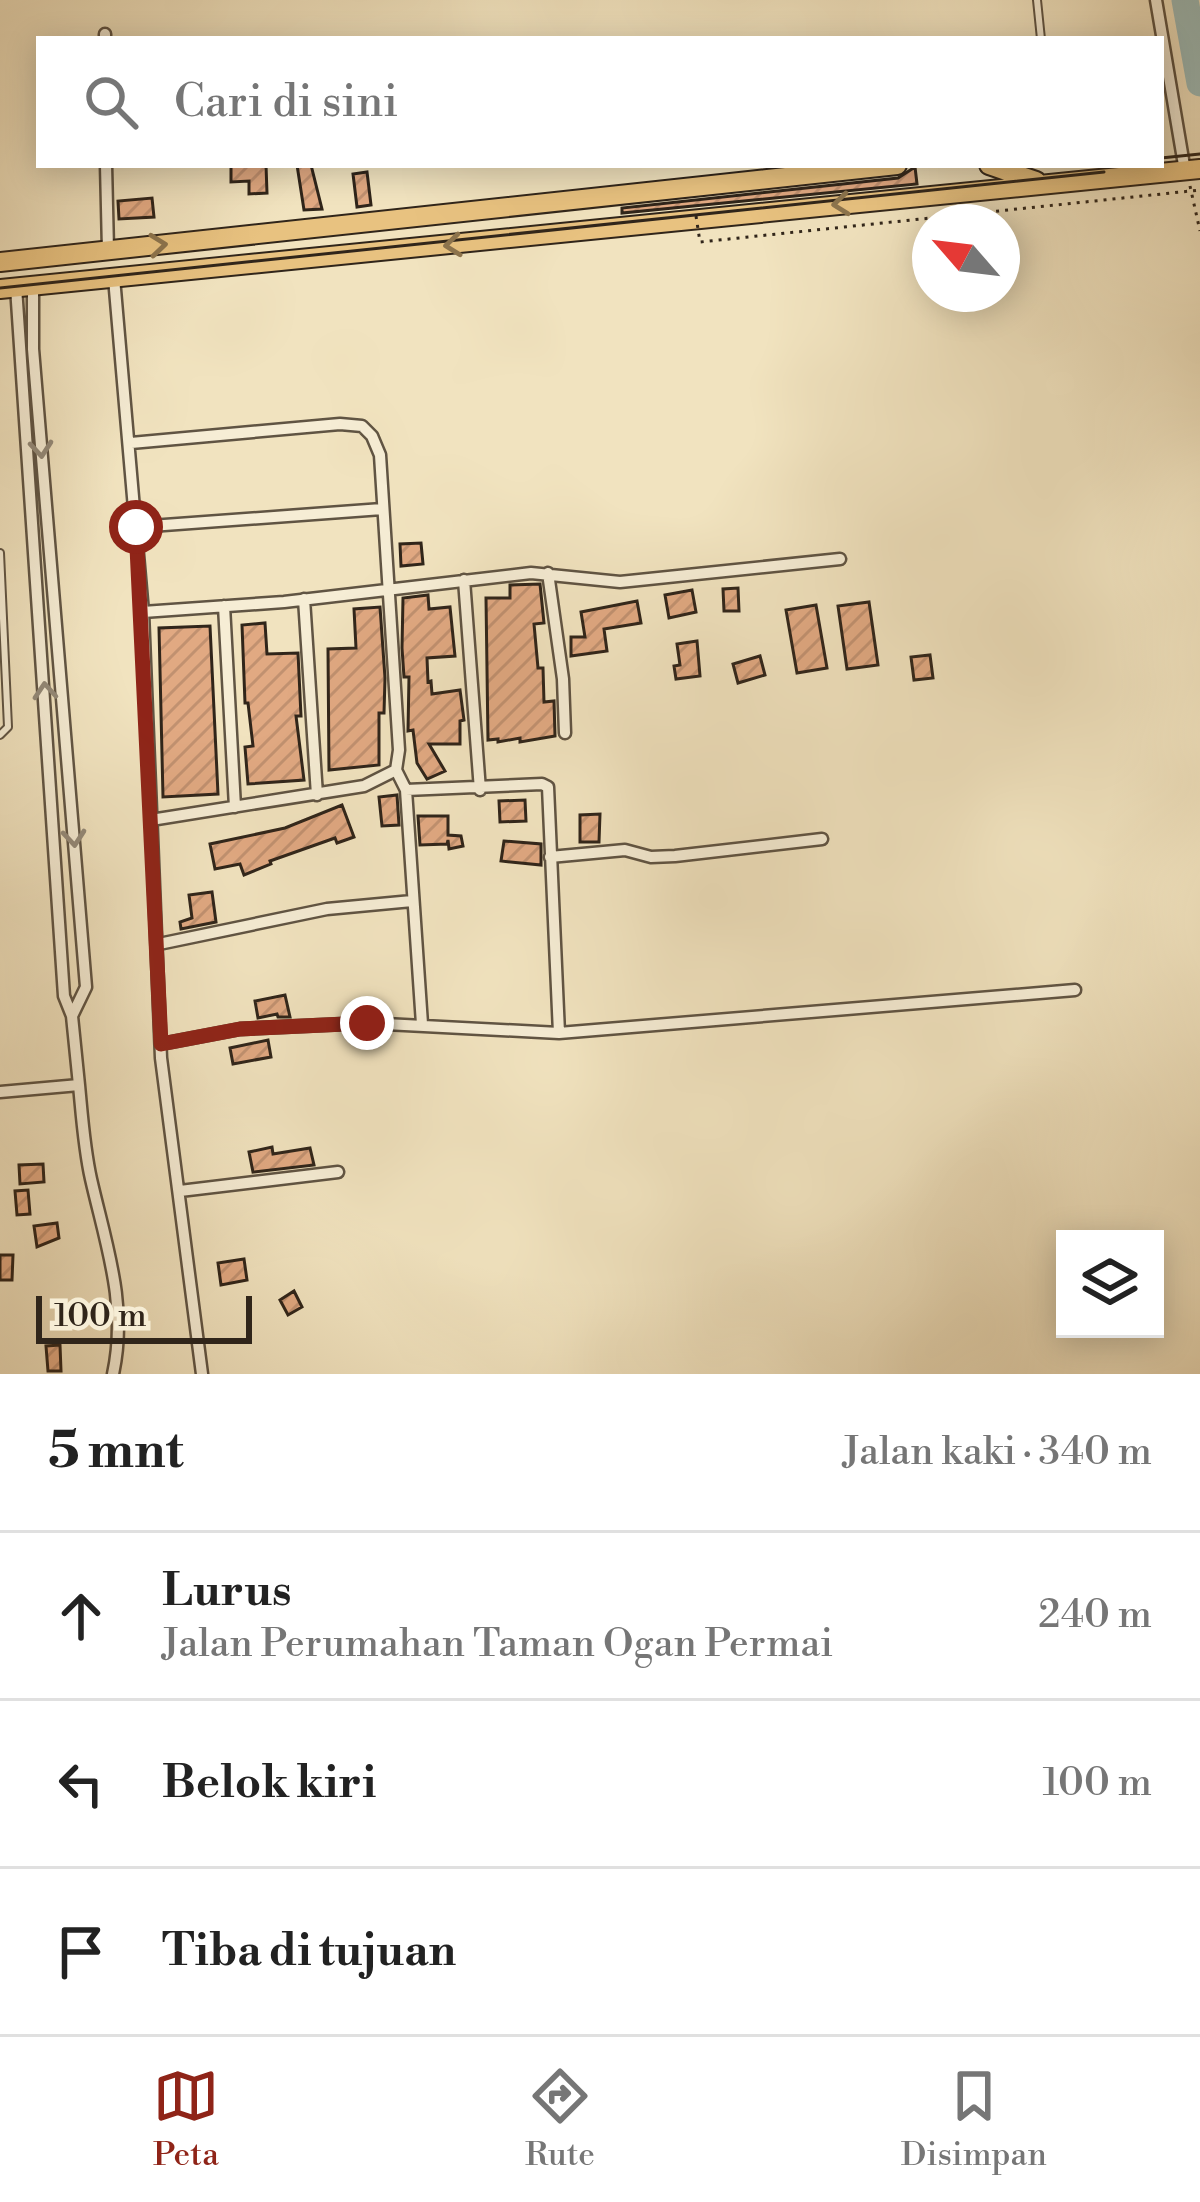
<!DOCTYPE html>
<html lang="id">
<head>
<meta charset="utf-8">
<style>
	:root { --surface:#fff; --page:#f2f2f2; --text:#222; --muted:#767676; --line:#e0e0e0; --accent:#8f2418 }
	body { margin:0; font-family:"Libre Bodoni",serif; background:var(--page); color:var(--text) }
	.controls { position:absolute; right:36px; bottom:36px; display:grid; overflow:hidden; border-radius:0px; box-shadow:0 6px 30px #0003 }
	.controls button { width:108px; height:108px; display:grid; place-items:center; padding:0; border:0; border-bottom:3px solid var(--line); background:var(--surface); color:var(--text); font:60px sans-serif }
	.compass { position:absolute; left:912px; top:204px; width:108px; height:108px; border-radius:50%; background:var(--surface); box-shadow:0 6px 30px #0003; rotate:298deg }
	.scale { position:absolute; left:36px; bottom:30px; width:216px; box-sizing:border-box; padding-left:12px; border:6px solid #30251a; border-top:0; font-size:33px; line-height:42px; white-space:nowrap; color:#30251a; -webkit-text-stroke:9px #f6edd5; paint-order:stroke }
	.stop { position:absolute; width:36px; height:36px; margin:-27px; border:9px solid #8f2418; border-radius:50%; background:#fff }
	.stop.end { background:#8f2418; border-color:#fff; box-shadow:0 3px 12px #0008 }
	.list { margin:0; padding:0; list-style:none }
	h2 { display:flex; justify-content:space-between; align-items:center; height:156px; margin:0; padding:0 48px; font-size:51px }
	h2 small { font-size:39px; font-weight:400; color:var(--muted) }
	.list li { display:grid; grid-template-columns:78px 1fr auto; gap:36px; align-items:center; box-sizing:border-box; height:168px; padding:0 48px; border-top:3px solid var(--line) }
	.list b { display:block; font-size:45px; white-space:nowrap }
	.list p { margin:0; font-size:39px; white-space:nowrap; color:var(--muted) }
	.list em { font-size:39px; font-style:normal; color:var(--muted) }
	.icon { flex:none; width:66px; height:66px; fill:none; stroke:currentColor; stroke-width:2; stroke-linecap:round; stroke-linejoin:round }
	.map { position:relative; flex:none; width:1200px; height:1374px; overflow:hidden }
	.search { position:absolute; background:var(--surface); box-shadow:0 6px 30px #0003; left:36px; right:36px; top:36px; height:132px; display:flex; align-items:center; gap:30px; box-sizing:border-box; padding:0 42px; border-radius:0px; color:var(--muted); font-size:45px }
	.sheet { height:660px; background:var(--surface) }
	nav { display:flex; justify-content:space-around; align-items:center; box-sizing:border-box; height:168px; border-top:3px solid var(--line); background:var(--surface); font-size:33px; color:var(--muted) }
	nav a { display:grid; justify-items:center; gap:6px }
	nav .on { color:var(--accent) }
	.map>svg:first-child { display:block }
</style>
</head>
<body>
<div class="map">
<svg width="1200" height="1374" viewBox="0 0 1200 1374">
	<defs>
		<pattern id="building-hatch" width="6" height="6" patternUnits="userSpaceOnUse" patternTransform="scale(3)"><rect width="6" height="6" fill="#e1a982"/><path d="M-1 1l2-2M0 6l6-6M5 7l2-2" fill="none" stroke="#c19170"/></pattern>
	</defs>
	<rect width="100%" height="100%" fill="#f1e3bf"/>
	<filter id="stains"><feTurbulence type="fractalNoise" baseFrequency=".00167" numOctaves="4"/><feColorMatrix values="0 0 0 0 .2 0 0 0 0 .09 0 0 0 0 .02 0 0 0 .5 -.17"/></filter>
	<radialGradient id="worn" r=".72"><stop offset=".6" stop-color="#630" stop-opacity="0"/><stop offset="1" stop-color="#630" stop-opacity=".3"/></radialGradient>
	<g fill="none" stroke-linecap="round" stroke-linejoin="round">
		<path stroke="#9dbdba" stroke-width="27" d="M1185,0L1200,83"/>
	</g>
	<path fill="url(#building-hatch)" stroke="#30251a" stroke-width="3" d="M231,165H266L267,193L249,194V181L231,182Z
		M297,165H311L322,209L304,210Z
		M915,167L917,184L622,213V208L898,178Z
		M367,172L371,205L357,207L353,174Z
		M152,198L154,217L119,219L118,201Z
		M421,543L423,564L401,566L400,544Z
		M540,584L544,623L534,624L538,668H543L544,702L554,701L555,736L520,742V738L498,742V739L488,740L486,598H510V585Z
		M738,588L739,611H724L723,589Z
		M692,590L696,612L669,618L665,595Z
		M428,595L429,609L450,607L455,656L427,658L428,682L431,681L432,694L460,690L464,720L460,721V744H429L445,771L427,779L417,763L413,730L408,731L409,677H404L402,648L403,598Z
		M637,601L641,623L604,629L607,651L571,656V637H585L581,612Z
		M869,602L878,665L847,669L838,606Z
		M816,605L827,668L797,673L786,610Z
		M380,607L385,678L384,713H379V765L329,770L328,649L356,648L354,609Z
		M265,623L267,654L298,653L301,716H296L304,780L248,784L245,747L253,746L248,703H245L242,625Z
		M210,626L218,794L163,797L159,628Z
		M697,641L700,676L676,679L674,666L680,665L677,644Z
		M930,655L933,678L914,680L911,657Z
		M760,656L765,675L738,683L733,664Z
		M397,795L399,825L382,826L379,797Z
		M525,800L526,821L500,822L499,801Z
		M342,805L354,837L337,843L335,838L270,861L271,864L244,875L240,864L215,869L210,844L285,828Z
		M600,814L599,842H580V815Z
		M418,816H448V835L461,836L463,846L449,849L448,840L447,844L420,845Z
		M504,841L541,844V865L501,861Z
		M212,892L216,922L181,929L180,922L192,918L189,895Z
		M285,995L290,1017H278L277,1014L258,1018L255,1001Z
		M268,1040L271,1057L233,1064L230,1048Z
		M272,1147L273,1154L310,1148L314,1165L253,1172L249,1152Z
		M43,1164L44,1182L20,1184L19,1165Z
		M28,1190L30,1214L17,1215L15,1191Z
		M57,1223L59,1238L37,1247L34,1226Z
		M0,1255H13L12,1280H0Z
		M244,1259L247,1280L221,1285L218,1263Z
		M294,1291L302,1307L288,1315L280,1300Z
		M60,1345L61,1371H48L46,1346Z"/>
	<g fill="none" stroke-linecap="round" stroke-linejoin="round">
		<g stroke="#605443" stroke-width="10">
			<path id="service" d="M1037,0L1041,39
				M0,553L8,727L0,735"/>
		</g>
		<g stroke="#605443" stroke-width="15">
			<path id="minor" d="M1156,0L1185,171
				M105,34V39
				M106,165L108,250
				M114,278L143,612L161,1058L202,1374
				M33,286V349L86,987L72,1016
				M131,443L340,424L362,426L372,436L380,455L399,750L396,770L364,786L151,820
				M137,527L382,509
				M548,573L563,679L565,733
				M464,580L480,790
				M304,599L317,795
				M224,606L235,807
				M143,612L284,602L531,573L620,582L840,559
				M396,770L406,790L542,784L548,787L559,1033
				M406,790L422,1024
				M550,857L625,850L651,857L675,856L822,839
				M159,944L327,909L412,901
				M161,1044L240,1029L366,1023L559,1033L1075,990
				M79,1085C82,1116 84,1148 91,1179C106,1245 128,1305 113,1374
				M0,1092L79,1085L72,1016L64,996L16,287
				M180,1191L338,1172"/>
		</g>
		<g stroke="#30251a" stroke-width="22">
			<path id="trunk" d="M989,165L1036,181
				M0,262L897,165
				M0,289L1200,169"/>
		</g>
		<path stroke="#30251a" stroke-width="3" stroke-dasharray="3 6" stroke-linecap="butt" d="M1190,186L1200,231"/>
		<use href="#service" stroke="#f6edd5" stroke-width="6"/>
		<use href="#minor" stroke="#f6edd5" stroke-width="10"/>
		<use href="#trunk" stroke="#e8c280" stroke-width="18"/>
		<path stroke="#30251a" stroke-width="3" d="M1161,158L1200,154
			M0,288L1104,172"/>
		<path stroke="#30251a" stroke-width="3" stroke-dasharray="3 6" stroke-linecap="butt" d="M696,216L700,242L1200,190"/>
	</g>
	<defs><path id="oneway-chevron" d="M-2-3.5L2.5 0L-2 3.5" fill="none" stroke-width="1.6" stroke-linecap="round" stroke-linejoin="round" transform="scale(3)"/></defs>
	<g stroke="#8c744d">
		<use href="#oneway-chevron" transform="translate(841 204) rotate(174)"/>
		<use href="#oneway-chevron" transform="translate(158 245) rotate(-6)"/>
		<use href="#oneway-chevron" transform="translate(453 245) rotate(174)"/>
	</g>
	<g stroke="#938978">
		<use href="#oneway-chevron" transform="translate(41 449) rotate(85)"/>
		<use href="#oneway-chevron" transform="translate(45 691) rotate(-94)"/>
		<use href="#oneway-chevron" transform="translate(74 838) rotate(85)"/>
	</g>
	<g fill="none" stroke-linecap="round" stroke-linejoin="round">
		<path stroke="#8f2418" stroke-width="15" d="M136,527L161,1044L240,1029L367,1023"/>
	</g>
	<rect width="100%" height="100%" filter="url(#stains)"/>
	<rect width="100%" height="100%" fill="url(#worn)"/>
</svg>
<div class="controls">
<button><svg class="icon" aria-label="layers" viewBox="0 0 24 24"><path d="M12 4l9 5-9 5-9-5zM3 14l9 5 9-5"/></svg></button>
</div>
<svg class="compass" viewBox="-18 -18 36 36"><path d="M0-13l5 13h-10z" fill="#e53935"/><path d="M0 13l5-13h-10z" fill="#767676"/></svg>
<div class="scale">100 m</div>
<div class="stop" style="left:136px;top:527px"></div>
<div class="stop end" style="left:367px;top:1023px"></div>
<div class="search"><svg class="icon" aria-label="search" viewBox="0 0 24 24"><circle cx="10" cy="10" r="6"/><path d="M15 15l6 6"/></svg>Cari di sini</div>
</div>
<section class="sheet">
<h2>5 mnt<small>Jalan kaki · 340 m</small></h2>
<ul class="list">
<li><svg class="icon" aria-label="ahead" viewBox="0 0 24 24"><path d="M12 20V5M6 11l6-6 6 6"/></svg><div><b>Lurus</b><p>Jalan Perumahan Taman Ogan Permai</p></div><em>240 m</em></li>
<li><svg class="icon" aria-label="left" viewBox="0 0 24 24"><path d="M17 20v-9H6M10 6l-5 5 5 5"/></svg><div><b>Belok kiri</b></div><em>100 m</em></li>
<li><svg class="icon" aria-label="arrive" viewBox="0 0 24 24"><path d="M6 21V4h12l-3 4 3 4H6"/></svg><div><b>Tiba di tujuan</b></div></li>
</ul>
</section>
<nav>
<a class="on"><svg class="icon" aria-label="map" viewBox="0 0 24 24"><path d="M3 6l6-2 6 2 6-2v14l-6 2-6-2-6 2zM9 4v14M15 6v14"/></svg>Peta</a>
<a><svg class="icon" aria-label="directions" viewBox="0 0 24 24"><path d="M12 3l9 9-9 9-9-9zM9 14v-3h6M13 9l2 2-2 2"/></svg>Rute</a>
<a><svg class="icon" aria-label="saved" viewBox="0 0 24 24"><path d="M7 4h10v16l-5-4-5 4z"/></svg>Disimpan</a>
</nav>
</body>
</html>
